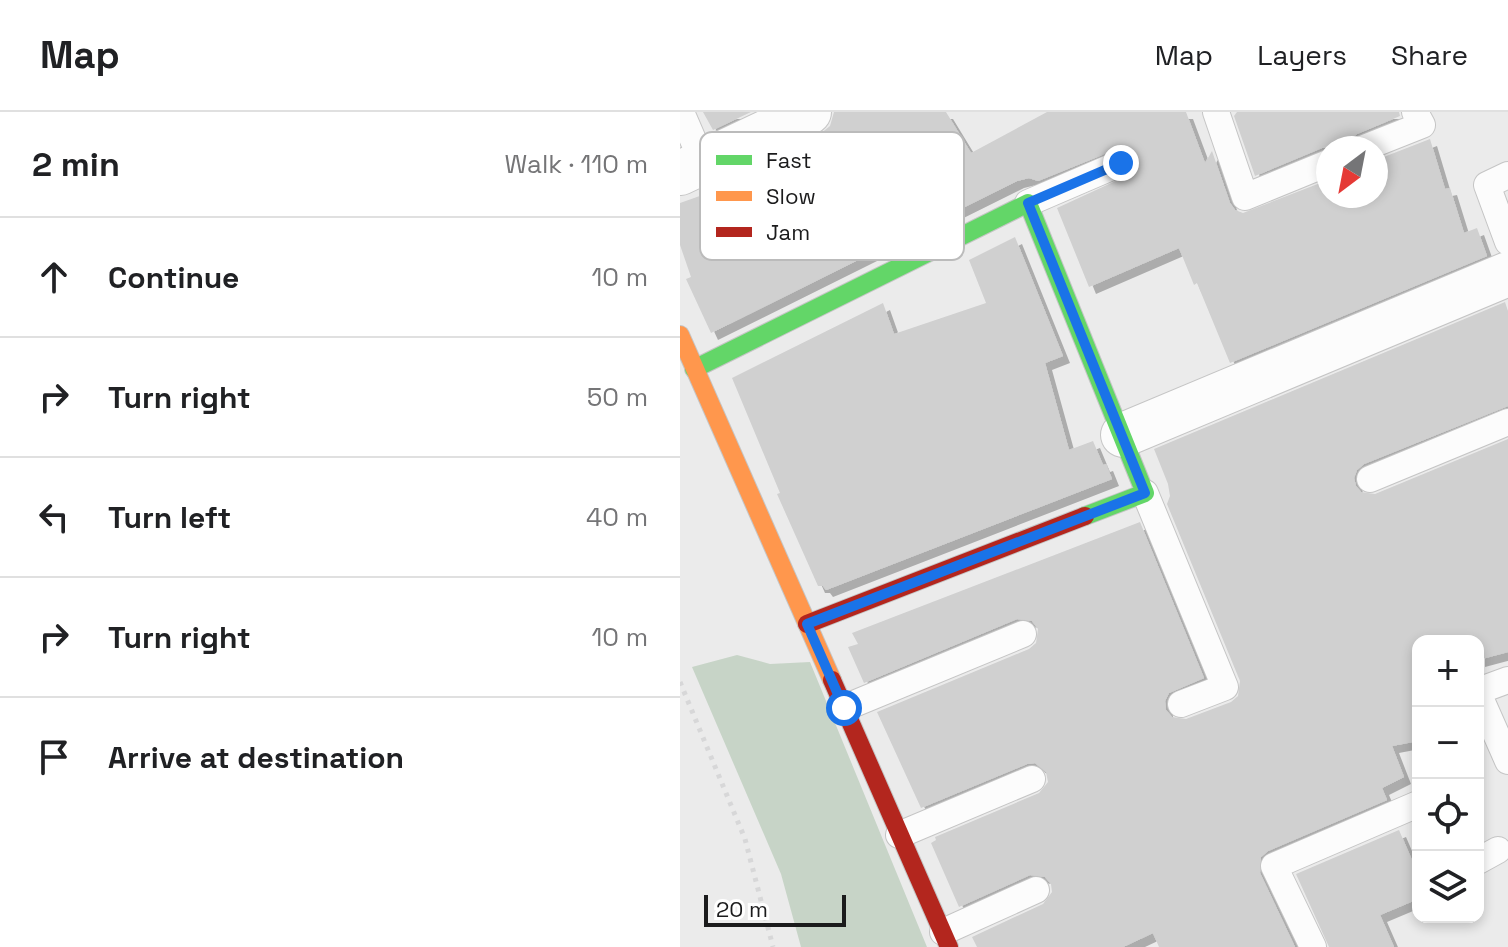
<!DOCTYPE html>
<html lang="en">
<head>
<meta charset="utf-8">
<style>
	:root { --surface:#fff; --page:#f6f6f6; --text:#202124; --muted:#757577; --line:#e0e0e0 }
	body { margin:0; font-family:"Space Grotesk",sans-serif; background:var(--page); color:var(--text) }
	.controls { position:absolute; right:24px; bottom:24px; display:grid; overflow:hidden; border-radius:16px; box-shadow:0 4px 12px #0003 }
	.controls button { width:72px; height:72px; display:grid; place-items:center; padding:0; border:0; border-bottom:2px solid var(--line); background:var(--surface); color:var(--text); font:40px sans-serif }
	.compass { position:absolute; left:636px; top:24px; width:72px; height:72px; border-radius:50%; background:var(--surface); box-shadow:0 4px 12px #0003; rotate:212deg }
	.scale { position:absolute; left:24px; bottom:20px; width:142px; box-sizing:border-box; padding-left:8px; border:4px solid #1b1b1c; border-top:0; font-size:22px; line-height:28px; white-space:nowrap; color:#1b1b1c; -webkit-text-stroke:6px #fff; paint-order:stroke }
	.stop { position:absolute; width:24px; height:24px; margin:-18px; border:6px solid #1a73e8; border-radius:50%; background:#fff }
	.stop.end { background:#1a73e8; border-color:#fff; box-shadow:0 2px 8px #0008 }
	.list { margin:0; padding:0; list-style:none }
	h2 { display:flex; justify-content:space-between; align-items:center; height:104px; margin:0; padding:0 32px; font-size:34px }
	h2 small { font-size:26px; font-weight:400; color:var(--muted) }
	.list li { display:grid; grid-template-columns:52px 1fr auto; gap:24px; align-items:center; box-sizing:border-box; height:120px; padding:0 32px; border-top:2px solid var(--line) }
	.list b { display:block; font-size:30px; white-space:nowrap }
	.list em { font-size:26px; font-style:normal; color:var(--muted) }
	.icon { flex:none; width:44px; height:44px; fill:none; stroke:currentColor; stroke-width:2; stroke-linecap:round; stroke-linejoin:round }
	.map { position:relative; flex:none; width:828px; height:835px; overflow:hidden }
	header { display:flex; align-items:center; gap:48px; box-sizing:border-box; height:112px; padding:0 40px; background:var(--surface); border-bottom:2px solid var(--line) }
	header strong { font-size:38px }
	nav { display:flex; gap:44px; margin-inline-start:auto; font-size:28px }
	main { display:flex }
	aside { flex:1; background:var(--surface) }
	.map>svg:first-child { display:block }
</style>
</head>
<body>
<header>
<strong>Map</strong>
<nav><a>Map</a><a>Layers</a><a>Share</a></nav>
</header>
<main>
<aside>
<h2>2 min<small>Walk · 110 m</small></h2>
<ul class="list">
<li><svg class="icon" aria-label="ahead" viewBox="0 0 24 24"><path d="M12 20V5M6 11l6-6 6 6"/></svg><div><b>Continue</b></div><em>10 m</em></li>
<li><svg class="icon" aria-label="right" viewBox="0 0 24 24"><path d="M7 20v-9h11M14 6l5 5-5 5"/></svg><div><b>Turn right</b></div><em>50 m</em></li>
<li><svg class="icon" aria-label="left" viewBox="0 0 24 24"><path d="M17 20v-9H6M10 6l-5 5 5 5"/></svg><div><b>Turn left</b></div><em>40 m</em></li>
<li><svg class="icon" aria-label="right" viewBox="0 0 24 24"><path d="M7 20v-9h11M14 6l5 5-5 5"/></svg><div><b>Turn right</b></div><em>10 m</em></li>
<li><svg class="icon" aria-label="arrive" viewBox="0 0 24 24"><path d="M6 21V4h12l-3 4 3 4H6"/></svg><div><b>Arrive at destination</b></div></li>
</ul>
</aside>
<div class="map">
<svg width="828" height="835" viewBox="0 0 828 835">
	<defs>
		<filter id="shadow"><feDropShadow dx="7" dy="7" stdDeviation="0" flood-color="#0004"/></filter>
	</defs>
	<rect width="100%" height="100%" fill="#ebebeb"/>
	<path fill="#c7d4c7" d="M57,543L90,552L130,550L247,835H121L101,762L12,555Z"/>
	<path fill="#d0d0d0" filter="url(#shadow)" d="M23,0H71L33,18Z
		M154,0H266L291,41L367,0H506L525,51L532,39L550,91L555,98L563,101L648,68V84H696V48L750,27L765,77L770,76L784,121L797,116L807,144L550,251L517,171L514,173L499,136L409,175L377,96L453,61L457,54L456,45L451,39L442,35L358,69L349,66L337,69L31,221L6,167L11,165L0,133V91L62,69L58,61L140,22L150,14Z
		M557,0H719L720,4L677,22L671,27L668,36H642L575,64L554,4Z
		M335,125L383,244L365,251L389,338L413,329L423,353L426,352L432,367L146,478L143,474H138L97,382L100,381L52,266L203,191L214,222L306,191L289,148Z
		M825,190L828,199V294L684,352L677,358L674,366L676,374L681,380L695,382L828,327V540L798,548V529H738V629L712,634L724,665L702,676L707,688L588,739L581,745L580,761L615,835H479L473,821L443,835H297L292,825L363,792L372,780L371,772L365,765L350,763L279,795L251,731L256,728L255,725L359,681L368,670L366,660L355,651L347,652L241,696L197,600L349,537L356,531L358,517L352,509L337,507L184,571L168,535L178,532L172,521L460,410L524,566L489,581L485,589L486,598L492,605L506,607L551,590L558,584L560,569L487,392L490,384L488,372L474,337Z
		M719,718L738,762V787L700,803L714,835H649L616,762Z"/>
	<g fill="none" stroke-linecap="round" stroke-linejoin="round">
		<g stroke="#c5c5c5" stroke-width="28">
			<path id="lane" d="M1,0L23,51
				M536,0L565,85L648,51
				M684,36L742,13L735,0
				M828,63L807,73L828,130
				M348,91L441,51
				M690,367L828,310
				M465,381L545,575L501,592
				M798,579L828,568
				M798,581L828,649
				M164,596L343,522
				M219,723L352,667
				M798,749L818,738
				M263,820L356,778
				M633,835L594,754L738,692"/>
		</g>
		<g stroke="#c5c5c5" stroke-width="46">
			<path id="street" d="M0,61L129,0
				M443,323L828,162"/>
		</g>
		<g stroke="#c5c5c5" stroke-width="20">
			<path id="fast" d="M14,257L348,91L465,381L405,404"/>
		</g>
		<g stroke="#c5c5c5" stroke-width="20">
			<path id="slow" d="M0,223L152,568"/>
		</g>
		<g stroke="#c5c5c5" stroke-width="20">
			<path id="jam" d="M127,512L405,404
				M152,568L269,835"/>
		</g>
		<path stroke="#d7d7d8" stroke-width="5" stroke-dasharray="4 6" stroke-linecap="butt" d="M0,570L65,727L93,835"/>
		<use href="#lane" stroke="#fcfcfc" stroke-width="26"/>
		<use href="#street" stroke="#fcfcfc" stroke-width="44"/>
		<use href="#fast" stroke="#63d668" stroke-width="18"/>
		<use href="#slow" stroke="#ff974d" stroke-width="18"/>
		<use href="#jam" stroke="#b3261e" stroke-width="18"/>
	</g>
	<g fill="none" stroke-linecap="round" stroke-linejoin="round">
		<path stroke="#1a73e8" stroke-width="10" d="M164,596L127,512L465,381L348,91L441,51"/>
	</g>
	<rect x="20" y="20" width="264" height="128" rx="12" fill="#fff" stroke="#bbb" stroke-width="2"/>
	<rect x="36" y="43" width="36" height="10" fill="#63d668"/>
	<rect x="36" y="79" width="36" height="10" fill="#ff974d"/>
	<rect x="36" y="115" width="36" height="10" fill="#b3261e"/>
	<g font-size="22" fill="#1b1b1c">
		<text x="86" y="56">Fast</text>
		<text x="86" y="92">Slow</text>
		<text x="86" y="128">Jam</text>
	</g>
</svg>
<div class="controls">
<button>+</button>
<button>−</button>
<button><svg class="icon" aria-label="locate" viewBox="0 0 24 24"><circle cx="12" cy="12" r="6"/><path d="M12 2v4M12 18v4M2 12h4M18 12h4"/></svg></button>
<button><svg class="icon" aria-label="layers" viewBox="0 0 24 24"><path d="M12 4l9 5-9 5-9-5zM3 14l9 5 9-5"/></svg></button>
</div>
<svg class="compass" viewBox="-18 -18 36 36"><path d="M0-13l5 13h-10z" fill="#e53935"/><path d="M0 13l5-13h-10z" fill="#757577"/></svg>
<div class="scale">20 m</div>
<div class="stop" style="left:164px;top:596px"></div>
<div class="stop end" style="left:441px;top:51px"></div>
</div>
</main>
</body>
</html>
